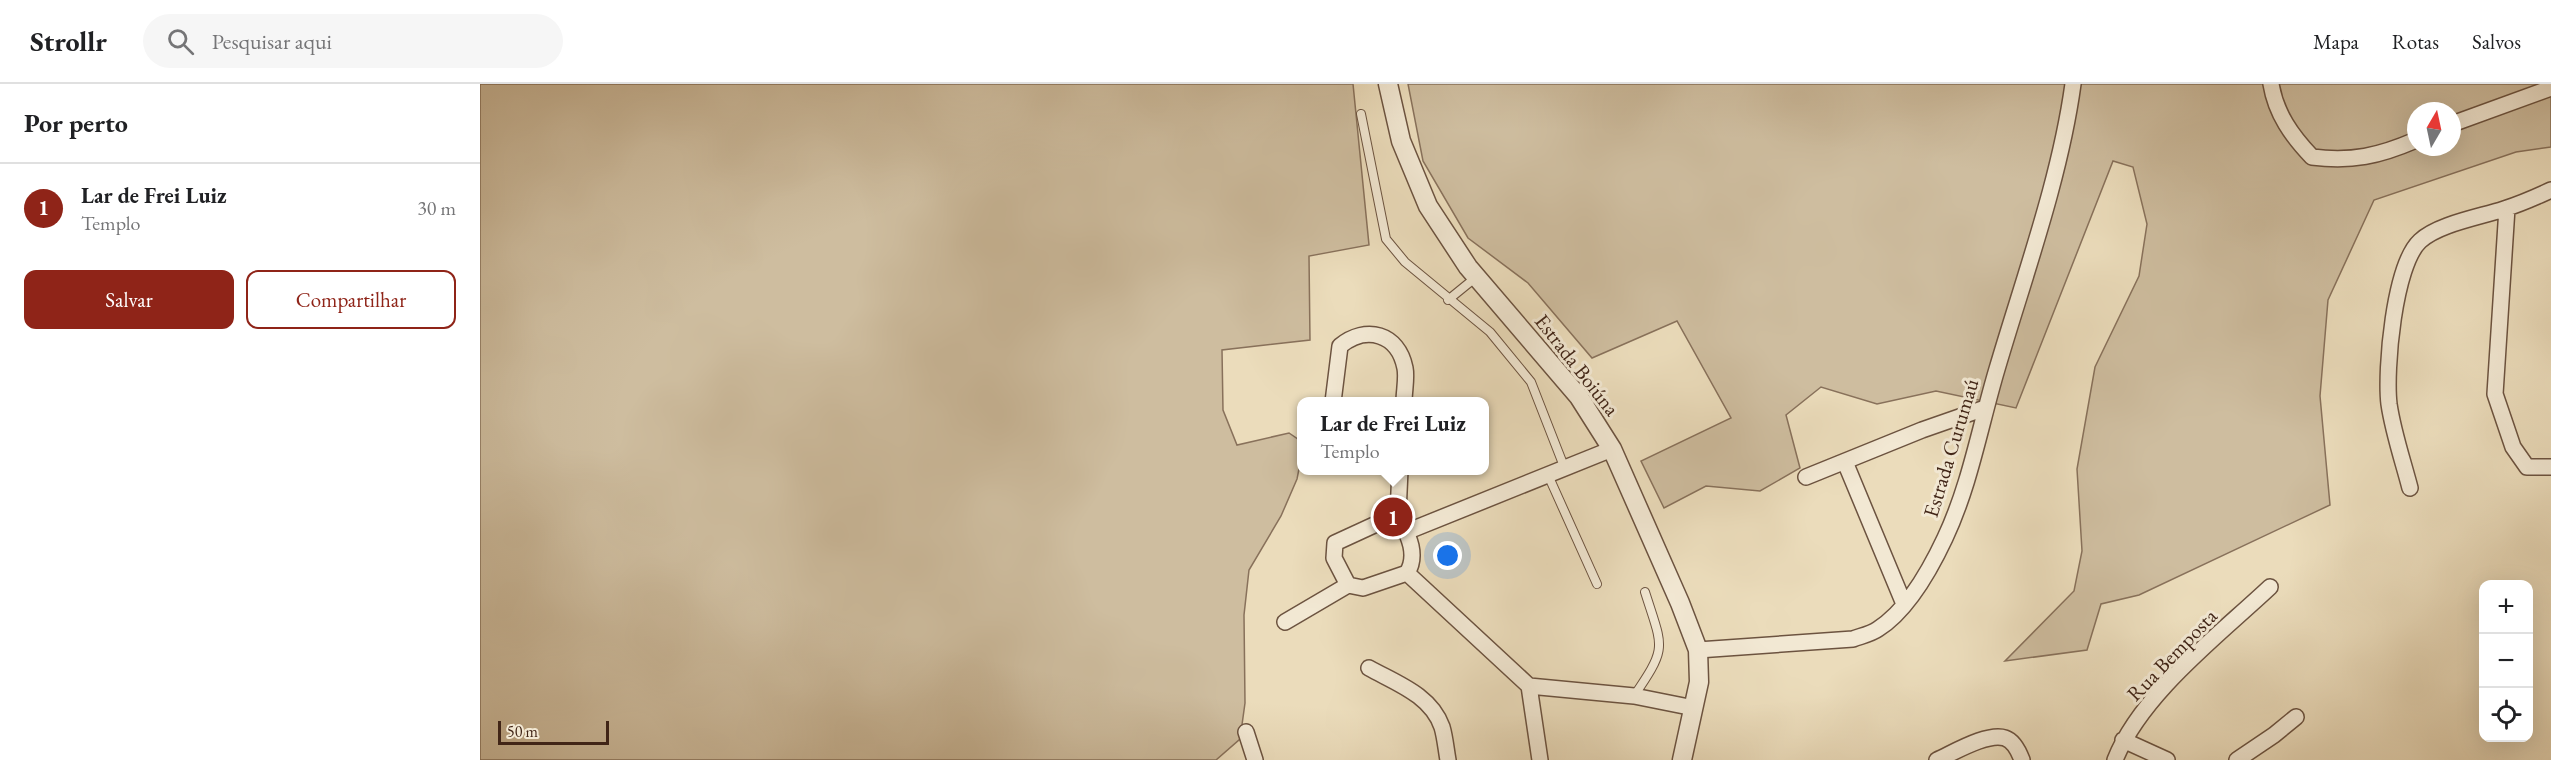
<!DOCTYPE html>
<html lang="pt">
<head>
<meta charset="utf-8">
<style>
	:root { --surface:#fff; --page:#f6f6f6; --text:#202124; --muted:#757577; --line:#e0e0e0; --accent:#8f2418 }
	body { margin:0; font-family:"EB Garamond",serif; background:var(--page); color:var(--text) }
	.controls { position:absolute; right:18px; bottom:18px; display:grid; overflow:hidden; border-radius:12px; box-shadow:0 6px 24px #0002 }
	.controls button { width:54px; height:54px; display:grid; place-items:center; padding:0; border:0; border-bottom:2px solid var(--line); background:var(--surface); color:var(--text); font:30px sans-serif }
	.compass { position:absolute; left:1927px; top:18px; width:54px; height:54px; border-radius:50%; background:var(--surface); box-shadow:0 6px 24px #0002; rotate:9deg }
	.scale { position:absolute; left:18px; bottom:15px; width:111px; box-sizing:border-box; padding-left:6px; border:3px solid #412517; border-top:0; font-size:16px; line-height:21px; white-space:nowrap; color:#412517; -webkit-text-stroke:4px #f2e8d3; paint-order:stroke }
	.you { position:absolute; left:968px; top:472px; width:21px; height:21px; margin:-15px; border:4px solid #fff; border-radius:50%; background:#1a73e8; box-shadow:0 0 0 9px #1a73e833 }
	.badge { display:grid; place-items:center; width:39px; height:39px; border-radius:50%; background:var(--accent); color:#fff; font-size:20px; font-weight:700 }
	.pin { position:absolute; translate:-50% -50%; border:3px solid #fff; box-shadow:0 2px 6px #0006 }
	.popup { position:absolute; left:817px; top:313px; width:192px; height:78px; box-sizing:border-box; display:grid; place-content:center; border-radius:12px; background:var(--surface); filter:drop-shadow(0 2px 4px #0005); font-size:20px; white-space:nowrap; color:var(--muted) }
	.popup b { font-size:22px; color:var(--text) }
	.popup::after { content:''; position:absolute; left:50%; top:100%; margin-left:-12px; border:12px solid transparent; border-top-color:var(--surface) }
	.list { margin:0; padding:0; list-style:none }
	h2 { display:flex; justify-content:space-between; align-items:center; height:78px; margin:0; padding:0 24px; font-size:26px }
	h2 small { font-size:20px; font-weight:400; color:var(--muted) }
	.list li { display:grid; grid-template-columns:39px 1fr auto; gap:18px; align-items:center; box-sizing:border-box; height:90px; padding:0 24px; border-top:2px solid var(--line) }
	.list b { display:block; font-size:22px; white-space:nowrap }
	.list p { margin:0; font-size:20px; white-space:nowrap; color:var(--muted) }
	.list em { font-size:20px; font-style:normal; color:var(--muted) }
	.actions { display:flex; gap:12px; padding:18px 24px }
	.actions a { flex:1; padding:14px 0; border:2px solid var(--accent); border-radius:12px; text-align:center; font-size:21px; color:var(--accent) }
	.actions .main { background:var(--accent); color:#fff }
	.icon { flex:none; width:33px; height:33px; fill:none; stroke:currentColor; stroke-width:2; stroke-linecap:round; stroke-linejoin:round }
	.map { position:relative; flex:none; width:2071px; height:676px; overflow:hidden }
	header { display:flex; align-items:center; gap:36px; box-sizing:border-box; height:84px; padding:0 30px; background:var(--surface); border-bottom:2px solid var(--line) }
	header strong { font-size:28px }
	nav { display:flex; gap:33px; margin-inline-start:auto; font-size:21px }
	.search { width:420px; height:54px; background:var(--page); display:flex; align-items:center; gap:15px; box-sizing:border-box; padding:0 21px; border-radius:33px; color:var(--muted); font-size:22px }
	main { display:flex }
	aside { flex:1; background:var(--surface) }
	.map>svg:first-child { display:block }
</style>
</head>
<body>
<header>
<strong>Strollr</strong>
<div class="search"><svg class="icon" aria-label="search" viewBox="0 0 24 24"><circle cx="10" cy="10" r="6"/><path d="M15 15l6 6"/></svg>Pesquisar aqui</div>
<nav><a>Mapa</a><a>Rotas</a><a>Salvos</a></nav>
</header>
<main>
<aside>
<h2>Por perto<small></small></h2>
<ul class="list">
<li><span class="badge">1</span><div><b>Lar de Frei Luiz</b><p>Templo</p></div><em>30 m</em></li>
</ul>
<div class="actions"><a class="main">Salvar</a><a>Compartilhar</a></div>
</aside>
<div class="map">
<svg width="2071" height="676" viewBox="0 0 2071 676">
	<rect width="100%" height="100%" fill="#ebdcbb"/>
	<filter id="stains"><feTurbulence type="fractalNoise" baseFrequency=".00333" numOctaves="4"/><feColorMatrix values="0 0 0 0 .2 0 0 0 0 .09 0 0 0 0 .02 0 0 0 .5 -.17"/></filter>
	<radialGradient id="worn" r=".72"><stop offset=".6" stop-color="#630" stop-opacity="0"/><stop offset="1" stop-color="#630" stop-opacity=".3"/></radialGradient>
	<path fill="#cebd9f" stroke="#88715b" stroke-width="1.5" fill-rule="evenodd" d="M0,0H873L889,161L829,172L830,256L742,266L743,326L757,361L809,349L822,358L821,375L817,395L801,432L769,486L764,531L765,619L760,655L736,676H0Z
		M928,0H2071V63L2036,68L1894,116L1848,216L1840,312L1850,421L1659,511L1621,520L1607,566L1525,577L1594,507L1602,467L1597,385L1615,283L1659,192L1667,140L1653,83L1633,77L1536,324L1456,307L1397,320L1341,303L1306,331L1320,384L1280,407L1226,402L1184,424L1161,377L1251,334L1197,237L1112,274L1048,199L988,154L943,77ZM1936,27H1972V63H1936Z"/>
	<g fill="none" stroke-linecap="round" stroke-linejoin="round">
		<g stroke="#6c5340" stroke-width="10">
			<path id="service" d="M881,30L906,155L925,178L1010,248L1051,298L1085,385
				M968,216L995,194
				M1068,391L1117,500
				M1154,612C1188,562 1183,565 1165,508"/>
		</g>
		<g stroke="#6c5340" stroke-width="18">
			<path id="minor" d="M1791,0C1796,30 1812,52 1832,73C1872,78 1899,72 1936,56
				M1972,40L2071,4
				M2027,124L2015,310L2033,363L2047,383H2071
				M853,318L860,262C886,241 918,249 925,284C927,294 924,307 924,318
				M1365,378L1424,520
				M1326,393L1442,346L1505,324
				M1930,404C1923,377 1913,348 1909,320C1905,286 1914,181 1940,157C1958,140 2000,133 2024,125C2040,120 2056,113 2071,106
				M918,430C927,449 939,470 927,489L883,504L868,501L854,474L855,459Z
				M918,430L920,386
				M926,448L1132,365
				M927,489L1049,602L1154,612L1214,624
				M805,538L868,501
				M1218,566L1373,555C1381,552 1391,550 1398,545C1428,526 1450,486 1465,454C1490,401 1500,342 1517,285C1544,193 1580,95 1593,0
				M889,584C916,599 951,611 962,643C965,653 966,665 968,676
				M1049,602L1060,676
				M766,648L775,676
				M1643,656L1687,676
				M1457,676C1473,669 1508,648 1525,654C1534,657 1539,668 1542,676
				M1635,676C1661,610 1739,551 1790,503
				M1757,676L1794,651L1816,633"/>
		</g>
		<g stroke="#6c5340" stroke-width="21">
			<path id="tertiary" d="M908,0L921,57L948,122L988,183L1099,313L1132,365L1200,519L1218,566L1219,598L1202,676"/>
		</g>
		<use href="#service" stroke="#f2e8d3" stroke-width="8"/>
		<use href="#minor" stroke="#f2e8d3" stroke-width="15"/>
		<use href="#tertiary" stroke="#f2e8d3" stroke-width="18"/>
	</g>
	<g text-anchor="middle" stroke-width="6" stroke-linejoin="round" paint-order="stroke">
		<g font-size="21" fill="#412517" stroke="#f2e8d3">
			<text transform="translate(1097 281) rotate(52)" y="7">Estrada Boiúna</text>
			<text transform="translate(1471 364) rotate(-73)" y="7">Estrada Curumaú</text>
			<text transform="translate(1692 571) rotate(-46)" y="7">Rua Bemposta</text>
		</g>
	</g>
	<rect width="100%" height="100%" filter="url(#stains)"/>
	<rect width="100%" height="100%" fill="url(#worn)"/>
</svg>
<div class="controls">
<button>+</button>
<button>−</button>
<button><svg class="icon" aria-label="locate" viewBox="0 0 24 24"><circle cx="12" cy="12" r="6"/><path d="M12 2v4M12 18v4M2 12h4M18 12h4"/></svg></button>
</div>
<svg class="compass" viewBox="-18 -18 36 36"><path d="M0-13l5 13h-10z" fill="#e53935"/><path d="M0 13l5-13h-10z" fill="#757577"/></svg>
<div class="scale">50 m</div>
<div class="you"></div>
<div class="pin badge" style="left:913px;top:433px">1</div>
<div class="popup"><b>Lar de Frei Luiz</b>Templo</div>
</div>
</main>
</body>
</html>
